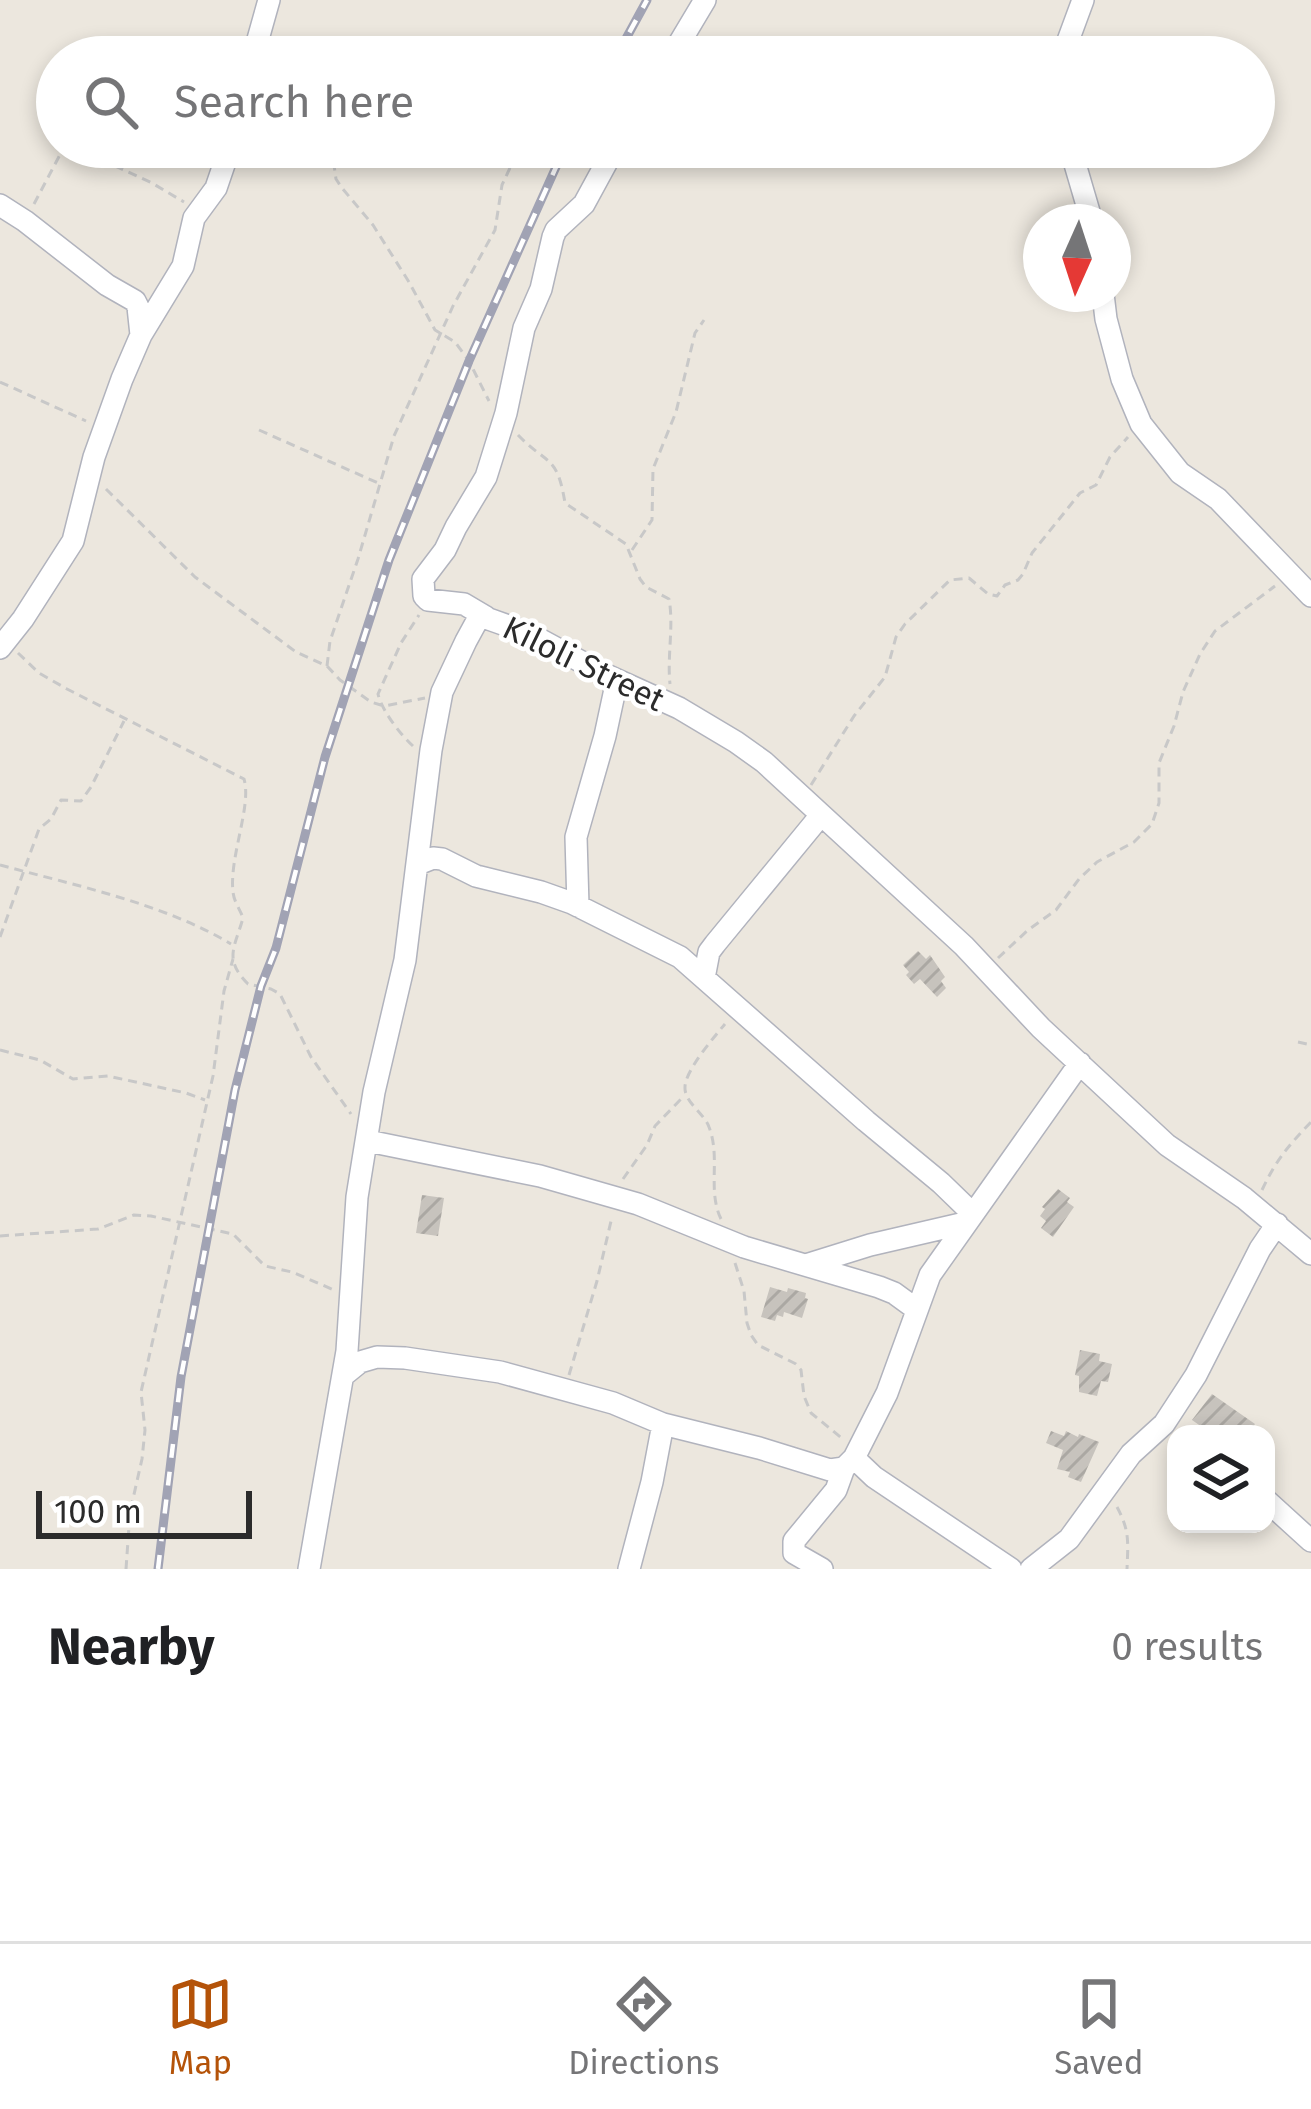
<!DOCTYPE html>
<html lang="en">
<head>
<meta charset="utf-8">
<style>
	:root { --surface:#fff; --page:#f2f2f2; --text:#202124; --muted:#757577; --line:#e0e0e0; --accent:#b45309 }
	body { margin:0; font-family:"Fira Sans",sans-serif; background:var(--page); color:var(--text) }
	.controls { position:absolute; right:36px; bottom:36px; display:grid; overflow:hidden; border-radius:24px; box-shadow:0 6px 18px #0003 }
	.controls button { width:108px; height:108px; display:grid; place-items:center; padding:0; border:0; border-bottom:3px solid var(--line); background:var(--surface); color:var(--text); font:60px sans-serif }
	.compass { position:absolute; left:1023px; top:204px; width:108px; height:108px; border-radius:50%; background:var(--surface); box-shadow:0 6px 18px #0003; rotate:183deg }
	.scale { position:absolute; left:36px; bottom:30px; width:216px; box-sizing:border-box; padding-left:12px; border:6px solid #2b2b2b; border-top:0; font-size:33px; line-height:42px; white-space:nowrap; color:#2b2b2b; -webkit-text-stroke:9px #fff; paint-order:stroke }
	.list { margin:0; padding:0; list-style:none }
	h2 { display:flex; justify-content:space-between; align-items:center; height:156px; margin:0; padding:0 48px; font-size:51px }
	h2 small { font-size:39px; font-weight:400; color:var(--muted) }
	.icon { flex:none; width:66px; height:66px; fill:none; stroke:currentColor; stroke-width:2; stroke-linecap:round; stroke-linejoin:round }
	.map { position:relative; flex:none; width:1311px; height:1569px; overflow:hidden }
	.search { position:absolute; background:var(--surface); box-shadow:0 6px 18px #0003; left:36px; right:36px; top:36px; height:132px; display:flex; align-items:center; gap:30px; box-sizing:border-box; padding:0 42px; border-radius:66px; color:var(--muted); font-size:45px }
	.sheet { height:372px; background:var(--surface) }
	nav { display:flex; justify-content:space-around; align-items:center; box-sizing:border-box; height:168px; border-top:3px solid var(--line); background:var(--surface); font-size:33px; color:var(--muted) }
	nav a { display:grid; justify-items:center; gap:6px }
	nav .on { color:var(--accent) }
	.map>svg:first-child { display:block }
</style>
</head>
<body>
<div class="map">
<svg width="1311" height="1569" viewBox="0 0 1311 1569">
	<defs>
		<pattern id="building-hatch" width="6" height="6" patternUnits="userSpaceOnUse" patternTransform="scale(3)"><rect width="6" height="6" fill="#c7c3bd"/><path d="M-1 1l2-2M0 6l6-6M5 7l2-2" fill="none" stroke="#aba8a3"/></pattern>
	</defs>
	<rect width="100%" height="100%" fill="#ece7de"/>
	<path fill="url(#building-hatch)" d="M918,951L926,959L930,955L945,977L941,981L946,988L937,997L920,979L914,984L906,975L909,972L903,965Z
		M1058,1189L1070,1198L1067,1202L1074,1207L1053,1237L1041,1228L1046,1221L1040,1216L1045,1209L1042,1207Z
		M422,1195L444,1198L438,1236L416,1233Z
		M770,1287L787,1292L788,1288L806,1293L805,1298L808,1299L802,1318L784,1312L783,1317L777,1315L775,1321L761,1317Z
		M1080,1350L1100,1354L1099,1361L1112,1364L1108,1382L1101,1381L1097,1396L1079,1392V1376L1075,1375Z
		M1212,1394L1255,1424L1248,1434H1212L1192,1420Z
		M1051,1431L1064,1436L1066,1431L1078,1437L1079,1434L1099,1442L1081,1482L1068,1477L1070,1472L1057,1469L1063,1450L1046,1443Z"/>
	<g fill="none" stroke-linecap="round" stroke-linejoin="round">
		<g stroke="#b1b3bd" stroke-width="24">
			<path id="minor" d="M253,57L269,0
				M671,57L705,0
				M1062,57L1083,0
				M1070,147L1092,222
				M0,205L25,221L107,285L135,301L138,307L141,335
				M1103,294L1106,319L1122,379L1141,424L1180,473L1218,499L1311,596
				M486,617L464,604L428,600L424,596L423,579L445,550L456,527L486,477L506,413L524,328L541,289L553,237L556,230L584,204L615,147
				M0,648L23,619L73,541L94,457L122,379L141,335L183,266L194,218L216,188L230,147
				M418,864L433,858L442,859L476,876L541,892L572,903L680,957L866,1121L941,1183L973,1214
				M578,906L576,837L605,736L617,680
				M704,978L709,952L715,944L821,815
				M368,1141L540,1176L638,1204L744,1247L879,1287L894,1293L916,1309
				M809,1264L870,1245L965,1223
				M344,1375L360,1362L377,1357L405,1358L500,1372L613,1403L663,1424L759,1448L830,1470L844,1468L854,1458L887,1393L930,1275L1080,1063
				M854,1458L874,1477L1011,1569
				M1266,1500L1311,1541
				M309,1569L347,1351L357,1197L374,1092L405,960L431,750L442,692L466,641L478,619L483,617L528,633L604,674L679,708L736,742L764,762L964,946L1041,1028L1167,1145L1244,1198L1311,1254
				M629,1569L652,1482L663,1424
				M822,1569L794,1553V1541L836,1490L844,1468
				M1031,1569L1069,1539L1131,1454L1164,1424L1196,1375L1260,1249L1277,1224"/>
		</g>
		<path stroke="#c8c8c8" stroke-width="3" stroke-dasharray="9 6" stroke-linecap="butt" d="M277,44L300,57
			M409,57L415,54L420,57
			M74,147L152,183L184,202
			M338,147L334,165L336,179L342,188L373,225L409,282L435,330L455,342L469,361L489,401
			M34,204L64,147
			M0,382L86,421
			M259,430L378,483
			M518,435C548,466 557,454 565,503L626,544L640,579L646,587L669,599C674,626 667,656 670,684
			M106,489L195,577L296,652L327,666L340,680L371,702L384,706L425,698
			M632,550L652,520L653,469L676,412L695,333L704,320
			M18,653L39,673L67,689L244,779C252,806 229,857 233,892C234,902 240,909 243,918C235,947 223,959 248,984L271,989L280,994L311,1057L351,1114
			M327,666L330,641L358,559L394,436L453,306L495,230L502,185L516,155V147
			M413,746C400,734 382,711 378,694L401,643L419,615
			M811,785L854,716L885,677L896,637L905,624L950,580L969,578L988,594L997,596L1005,585L1018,580L1023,574L1032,553L1080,493L1096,485L1110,457L1128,437
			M0,865C74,885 165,904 231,944
			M0,937L39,829L51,819L61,800L81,801L91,787L124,721
			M998,958L1028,930L1056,910L1079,879L1097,862L1134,842L1152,824L1159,803V763L1174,726L1183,692L1200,654L1215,631L1275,586
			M1298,1042L1311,1045
			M0,1050L40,1060L73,1079L108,1076L186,1093L205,1100
			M623,1179L647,1145L655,1126L684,1096
			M1262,1190C1276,1160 1289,1145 1311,1122
			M721,1219C707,1190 721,1158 709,1127C704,1113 684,1102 685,1087C685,1071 714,1037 725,1024
			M0,1236L98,1229L134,1215L151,1216L233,1234L265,1266L292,1272L334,1290
			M735,1263L744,1291L747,1323L751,1335L758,1345L796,1364L801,1370L804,1396L811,1413L844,1440
			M569,1375L597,1281L612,1217
			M1117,1507C1130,1531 1128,1543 1127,1569
			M126,1569L130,1512L142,1459L145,1430L141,1392L213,1076L224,991L233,959"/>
		<use href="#minor" stroke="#fff" stroke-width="21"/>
		<g stroke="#a1a3b4" stroke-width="9">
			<path id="rail" d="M616,57L647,0
				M158,1569L181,1377L235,1090L261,986L276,948L325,757L389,560L469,361L565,147"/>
		</g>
		<use href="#rail" stroke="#fff" stroke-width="4.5" stroke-dasharray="14" stroke-linecap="butt"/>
	</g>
	<g text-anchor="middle" stroke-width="9" stroke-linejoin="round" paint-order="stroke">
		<g font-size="33" fill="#2b2b2b" stroke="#fff">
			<text transform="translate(584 663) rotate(26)" y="12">Kiloli Street</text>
		</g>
	</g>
</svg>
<div class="controls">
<button><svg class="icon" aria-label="layers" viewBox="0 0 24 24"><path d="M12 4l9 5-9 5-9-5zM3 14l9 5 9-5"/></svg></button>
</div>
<svg class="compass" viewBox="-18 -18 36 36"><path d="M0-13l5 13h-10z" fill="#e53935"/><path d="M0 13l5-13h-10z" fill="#757577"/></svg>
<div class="scale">100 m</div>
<div class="search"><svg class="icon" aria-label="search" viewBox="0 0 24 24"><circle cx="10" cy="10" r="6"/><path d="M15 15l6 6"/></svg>Search here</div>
</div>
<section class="sheet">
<h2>Nearby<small>0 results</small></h2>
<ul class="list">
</ul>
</section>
<nav>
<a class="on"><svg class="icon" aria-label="map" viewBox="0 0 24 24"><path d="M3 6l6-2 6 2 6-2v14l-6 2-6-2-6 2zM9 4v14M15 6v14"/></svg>Map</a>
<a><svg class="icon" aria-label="directions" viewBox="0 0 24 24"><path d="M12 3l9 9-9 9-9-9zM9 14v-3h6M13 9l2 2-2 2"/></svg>Directions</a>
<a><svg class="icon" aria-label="saved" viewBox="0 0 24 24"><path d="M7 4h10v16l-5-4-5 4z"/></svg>Saved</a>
</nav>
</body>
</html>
